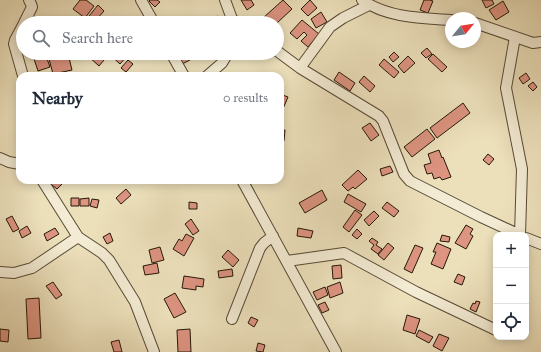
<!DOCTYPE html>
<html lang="en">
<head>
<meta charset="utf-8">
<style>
	:root { --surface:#fff; --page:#f2f2f3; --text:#1f2937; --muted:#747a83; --line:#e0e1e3 }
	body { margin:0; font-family:"IM FELL Great Primer",serif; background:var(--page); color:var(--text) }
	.controls { position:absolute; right:12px; bottom:12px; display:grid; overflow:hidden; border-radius:8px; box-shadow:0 2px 10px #0003 }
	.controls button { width:36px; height:36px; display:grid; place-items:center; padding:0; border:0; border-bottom:1px solid var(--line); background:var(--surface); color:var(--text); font:20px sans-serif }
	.compass { position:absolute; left:445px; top:12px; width:36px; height:36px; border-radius:50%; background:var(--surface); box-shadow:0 2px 10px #0003; rotate:60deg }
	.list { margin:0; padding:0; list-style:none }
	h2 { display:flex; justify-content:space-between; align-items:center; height:52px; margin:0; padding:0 16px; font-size:17px }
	h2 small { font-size:13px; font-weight:400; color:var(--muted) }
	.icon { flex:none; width:22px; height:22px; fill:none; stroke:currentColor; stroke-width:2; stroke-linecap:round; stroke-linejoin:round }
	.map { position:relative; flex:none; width:541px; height:352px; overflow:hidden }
	.search { position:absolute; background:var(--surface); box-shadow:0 2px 10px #0003; left:16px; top:16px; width:268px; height:44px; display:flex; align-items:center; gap:10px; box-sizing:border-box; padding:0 14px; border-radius:22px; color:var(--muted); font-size:15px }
	.panel { position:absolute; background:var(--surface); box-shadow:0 2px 10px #0003; left:16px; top:72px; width:268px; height:112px; border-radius:12px }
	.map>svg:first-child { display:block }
</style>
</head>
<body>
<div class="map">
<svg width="541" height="352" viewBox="0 0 541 352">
	<rect width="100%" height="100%" fill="#ece0bb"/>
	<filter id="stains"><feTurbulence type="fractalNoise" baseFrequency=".005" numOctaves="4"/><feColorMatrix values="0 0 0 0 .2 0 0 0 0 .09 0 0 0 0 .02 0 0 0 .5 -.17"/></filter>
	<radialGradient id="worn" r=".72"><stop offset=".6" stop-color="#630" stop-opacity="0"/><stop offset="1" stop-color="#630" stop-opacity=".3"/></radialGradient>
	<path fill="#dd9481" stroke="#251809" d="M80,0H86L94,6L85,18L73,9Z
		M150,0H157L160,2L155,7L149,1Z
		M241,0H251L254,5L247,10Z
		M283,0L292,9L277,23H267L263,18Z
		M310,0L317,8L308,16L301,9Z
		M424,0H430L433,1L428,13L420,10Z
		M482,0H492L494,4L486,8Z
		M503,1L509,12L496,20L489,10Z
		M98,5L104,11L95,21L89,16Z
		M321,12L327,22L316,28L311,19Z
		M218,16L221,23H212L211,20Z
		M302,20L319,34L308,47L301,41L307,35L304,32L297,39L290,33Z
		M427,48L432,54L426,58L421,53Z
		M394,52L399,57L393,62L389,57Z
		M32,53H45L50,67L38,71Z
		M46,53H64L68,54L72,70L53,74L48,55H46Z
		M90,53H95L104,60L99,66L88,56Z
		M108,53H126L128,55L120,64Z
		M178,53H187L190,60L182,64Z
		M433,54L447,67L442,72L428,59Z
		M408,56L415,63L404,73L398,66Z
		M384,59L399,72L394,78L379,65Z
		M128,60L133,64L126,72L121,68Z
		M339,72L355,83L350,91L334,80Z
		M526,73L530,79L523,84L519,78Z
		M364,76L375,86L370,92L359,82Z
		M533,82L537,87L533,91L528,86Z
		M280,94L288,97L282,111L280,110Z
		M463,103L470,113L437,138L430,128Z
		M370,123L379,135L371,141L362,128Z
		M427,129L435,139L412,157L404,147Z
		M280,130H285L284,141H280Z
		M439,150L442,158L443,157L451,177L442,180L440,177L434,179L432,173L427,174L424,165L431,163L428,154Z
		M488,154L494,159L489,165L483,160Z
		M390,166L393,172L382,176L380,169Z
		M358,170L367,179L355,189L353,187L348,191L342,185Z
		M49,180H58L62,184L57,189L47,181Z
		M126,189L131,195L121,204L116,198Z
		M322,190L327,200L305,213L299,203Z
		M348,194L366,204L361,212L344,202Z
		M71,198H79V206H71Z
		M89,198V206H80V199Z
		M92,199L99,200L97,208L90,206Z
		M189,202L197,203V209H189Z
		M387,202L399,211L394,217L382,208Z
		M355,210L362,215L349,232L343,227Z
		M374,211L379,216L369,226L364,220Z
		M12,216L19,229L13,232L6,219Z
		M191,219L199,231L193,235L185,224Z
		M466,225L473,229L470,234L473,236L466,249L455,243Z
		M27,226L31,233L22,238L19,231Z
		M55,228L59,234L47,241L44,234Z
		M298,228L313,231L311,238L297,236Z
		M357,229L362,234L357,239L352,235Z
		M110,233L113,241L107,244L103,237Z
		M186,234L194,238L184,256L173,249L179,239L182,241Z
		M442,235L450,237L449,242L440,241Z
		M372,238L378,242L376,245L382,249L378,254L371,249L374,245L369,241Z
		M388,243L394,248L384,260L378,255Z
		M437,243L451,249L443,269L431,264L436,252H433Z
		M415,245L423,248L412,273L404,269Z
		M160,247L164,260L152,263L149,250Z
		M228,250L239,260L233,267L222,257Z
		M157,263L159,273L145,275L143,266Z
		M341,265L342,278L333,279L332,266Z
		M232,269L233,276L219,278L218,271Z
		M458,274L465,277L462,285L454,282Z
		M184,276L204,279L203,287L196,286V290L182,288Z
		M53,282L62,295L56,299L46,286Z
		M340,282L343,293L330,298L327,287Z
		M325,287L328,295L317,300L313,292Z
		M175,293L186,312L174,318L164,299Z
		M39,298L41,338L28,339L26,299Z
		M476,301L480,302L476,312L470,309L473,303L475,304Z
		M325,302L329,310L322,313L318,305Z
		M407,315L420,319L415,334L403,330Z
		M251,317L258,320L254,327L248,323Z
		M0,329L9,330L8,342L0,341Z
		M190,329L191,352H178L177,330Z
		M419,330L433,337L429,343L416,336Z
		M439,334L449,338L442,351L433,346Z
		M119,340L122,352H114L111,342Z
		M258,343L265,345L263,352L256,351Z"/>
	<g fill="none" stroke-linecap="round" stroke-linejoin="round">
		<g stroke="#574a36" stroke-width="12">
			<path id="street" d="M141,0L154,23
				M225,0L232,19L237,23
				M362,0C388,18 421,18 451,20
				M24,23L32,7L31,4L29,0
				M475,23L533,43L541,42
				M23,25L15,40L14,44L23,76
				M515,37L506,88L522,169L520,235
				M277,51L300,68L379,116L383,121L404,174L410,181L481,217L520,235
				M171,53L184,76
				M300,68L330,27L343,18L369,5
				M207,76L222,63L228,53
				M0,158L9,162L20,164
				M42,180L78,237L102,253L109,260L135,302L154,352
				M242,180L336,352
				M526,238L541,244
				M287,261L344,253L416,292L496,330
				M0,272L14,273L32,268L78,237
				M232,319L260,248L264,243L273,236"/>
		</g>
		<use href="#street" stroke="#f3ebd3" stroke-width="10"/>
	</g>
	<rect width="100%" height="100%" filter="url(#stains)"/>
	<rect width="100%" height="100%" fill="url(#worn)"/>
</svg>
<div class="controls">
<button>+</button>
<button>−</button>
<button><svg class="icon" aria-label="locate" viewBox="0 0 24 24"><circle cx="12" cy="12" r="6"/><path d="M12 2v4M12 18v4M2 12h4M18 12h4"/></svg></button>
</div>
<svg class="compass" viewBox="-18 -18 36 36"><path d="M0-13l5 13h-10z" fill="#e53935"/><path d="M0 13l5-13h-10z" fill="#747a83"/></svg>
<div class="search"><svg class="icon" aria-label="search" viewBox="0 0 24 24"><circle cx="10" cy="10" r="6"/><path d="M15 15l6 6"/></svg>Search here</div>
<section class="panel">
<h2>Nearby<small>0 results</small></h2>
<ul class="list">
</ul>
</section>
</div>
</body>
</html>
